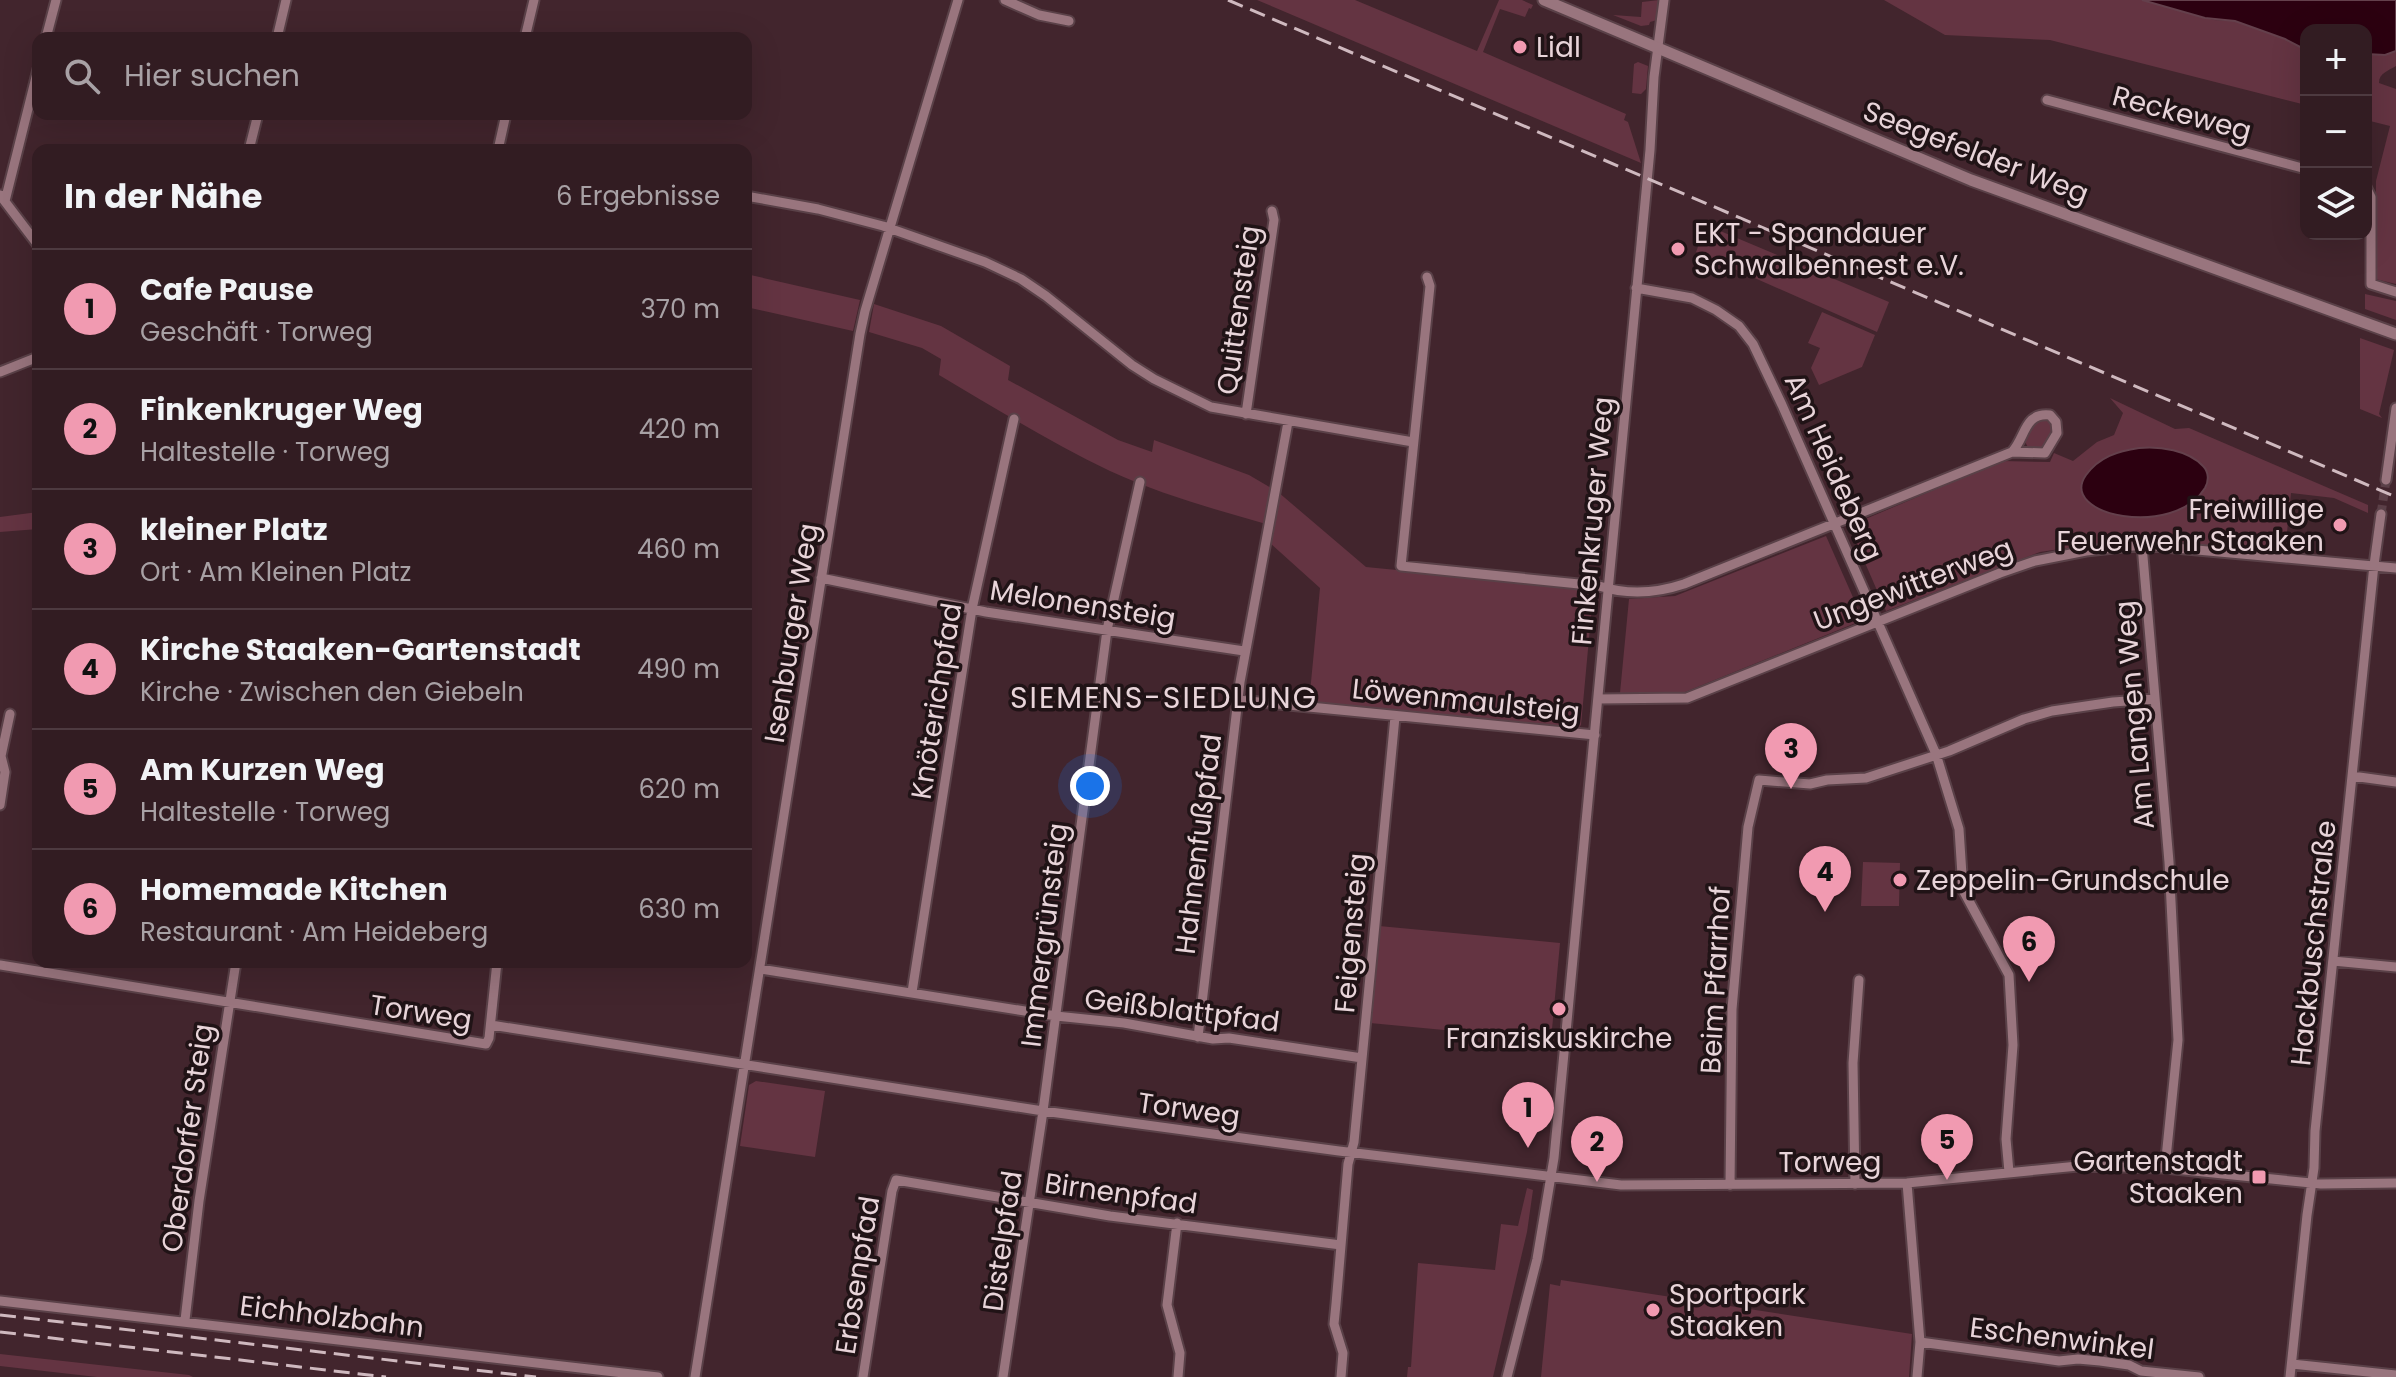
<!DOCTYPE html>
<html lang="de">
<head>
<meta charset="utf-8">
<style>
	:root { --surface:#321c22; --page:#3a252a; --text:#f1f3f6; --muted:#a8a1a5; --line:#4d3a40; --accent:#f19ab1 }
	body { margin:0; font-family:Poppins,sans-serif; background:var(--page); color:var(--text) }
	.controls { position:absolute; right:24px; top:24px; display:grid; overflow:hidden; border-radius:16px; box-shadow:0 8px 32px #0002 }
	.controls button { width:72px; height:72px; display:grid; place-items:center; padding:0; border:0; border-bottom:2px solid var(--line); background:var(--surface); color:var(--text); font:40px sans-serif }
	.you { position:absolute; left:1090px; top:786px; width:28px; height:28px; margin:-20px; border:6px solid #fff; border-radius:50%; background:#1a73e8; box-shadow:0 0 0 12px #1a73e833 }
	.badge { display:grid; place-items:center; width:52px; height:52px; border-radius:50%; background:var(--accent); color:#111; font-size:26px; font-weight:700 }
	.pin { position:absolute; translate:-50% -66px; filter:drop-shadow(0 2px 4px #0008) }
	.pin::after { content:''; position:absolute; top:42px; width:28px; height:24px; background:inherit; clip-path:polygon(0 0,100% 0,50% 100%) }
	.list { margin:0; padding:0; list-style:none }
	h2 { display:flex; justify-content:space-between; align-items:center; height:104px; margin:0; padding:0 32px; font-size:34px }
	h2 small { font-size:26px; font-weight:400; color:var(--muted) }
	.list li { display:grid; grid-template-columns:52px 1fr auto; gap:24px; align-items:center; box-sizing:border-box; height:120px; padding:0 32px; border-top:2px solid var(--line) }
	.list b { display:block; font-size:30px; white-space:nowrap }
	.list p { margin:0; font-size:26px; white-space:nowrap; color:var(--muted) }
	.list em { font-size:26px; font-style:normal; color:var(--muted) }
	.icon { flex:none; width:44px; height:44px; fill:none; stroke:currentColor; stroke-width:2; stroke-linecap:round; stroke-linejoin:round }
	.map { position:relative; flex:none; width:2396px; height:1377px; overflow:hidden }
	.search { position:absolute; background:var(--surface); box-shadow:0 8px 32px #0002; left:32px; top:32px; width:720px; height:88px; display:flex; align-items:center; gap:20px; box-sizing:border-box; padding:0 28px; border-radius:16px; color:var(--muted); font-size:30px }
	.panel { position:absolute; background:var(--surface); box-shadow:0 8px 32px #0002; left:32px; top:144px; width:720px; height:824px; border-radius:16px }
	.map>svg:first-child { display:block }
</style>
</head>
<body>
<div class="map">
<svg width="2396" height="1377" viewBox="0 0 2396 1377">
	<rect width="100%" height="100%" fill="#42252d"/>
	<path fill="#643442" d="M1257,0H1355L1477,51L1499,0H1522L1533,5L1531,9L1529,8L1525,17L1500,9L1483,52L1626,114L1624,120L1628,122L1641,163Z
		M1659,0L1657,20L1650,22L1649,25L1641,26L1613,15L1641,17L1642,2Z
		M1884,0H2142L2214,20L2235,21L2285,39L2306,50V105L2050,40L1945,35Z
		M2396,51V66C2388,71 2379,73 2379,83L2396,89V284L2375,279L2376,181L2390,126L2366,120V54L2385,55Z
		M1638,62L1648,66L1646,89L1641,94L1632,93L1634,64Z
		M1706,225L1889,302L1877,332L1696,252Z
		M746,274L860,300L853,331L746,307Z
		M2365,294L2396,301V320L2365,309Z
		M874,304L941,326L1010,366L1008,380L1118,440L1152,452L1154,440L1249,475L1273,489L1266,524C1213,509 1160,494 1110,471C1051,443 995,408 939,375L941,359L922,348L869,332Z
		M1822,312L1875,335L1862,367L1819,385L1811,368L1820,348L1808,343Z
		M2360,338L2394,350L2379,414L2382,418L2360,409Z
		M2110,398L2175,429L2189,428L2368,505V513L2334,498L2291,493L2285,552L2145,541L2087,545L2040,552L1886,611L1849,526L2002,461L2050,462L2054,453L2073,461L2097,442L2114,435L2123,413Z
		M2047,418C2058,427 2051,437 2046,449H2029L2024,440L2031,421Z
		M1278,492L1366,567L1589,589L1593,595L1581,725L1576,730L1309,703L1320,588L1269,542Z
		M38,512V529L0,532V517Z
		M1826,536L1863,620L1685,692L1620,693L1629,599L1675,596Z
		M1863,862L1900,863L1899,906H1861Z
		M1379,926L1560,943L1551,1040L1370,1023Z
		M756,1081L825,1091L815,1157L740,1146L749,1085Z
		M1527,1188L1533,1190L1527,1232L1493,1377H1407L1408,1367H1411L1418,1263L1495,1270L1501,1224L1518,1226Z
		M1561,1280L1912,1334L1909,1377H1541L1550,1284L1560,1286Z
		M0,1354L189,1375L193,1377H97L0,1366Z"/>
	<path fill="#2c0010" stroke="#64404c" stroke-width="2" d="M2142,0H2396V51L2385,55L2366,54V30H2306V50L2285,39L2235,21L2205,18Z
		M2139,448C2160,446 2188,450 2203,466C2209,472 2209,481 2205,488C2174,539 2057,516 2086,475C2099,457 2118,451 2139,448Z"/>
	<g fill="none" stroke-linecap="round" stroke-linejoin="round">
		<path stroke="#5b3f47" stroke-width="9" stroke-dasharray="9 4.5" stroke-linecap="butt" d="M2381,514L2386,480"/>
		<g stroke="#5a4148" stroke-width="13">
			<path id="minor" d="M1005,0L1039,15L1069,21
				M46,38L56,0
				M277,38L286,0
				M525,38L534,0
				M2047,100L2306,169
				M249,150L258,114
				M498,150L506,114
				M2366,187L2371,197V284L2396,292
				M0,195L38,245
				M746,196L818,209L883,226L985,262L1021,279L1046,296L1132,365L1154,379L1211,407L1413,442
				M5,201L38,69
				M1427,277L1430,286L1401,566L1599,586C1627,595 1657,593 1684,584L2012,452L2045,453L2057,433L2056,422L2050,415C2024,412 2026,437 2012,452
				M1636,288L1692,298L1716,310L1739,326L1753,344L1782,405L1936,754L1959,829L1963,890L2009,975L2013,1045L2006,1139L2009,1172
				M0,372L38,357
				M1246,414L1274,220L1272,211
				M2386,480L2396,408
				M2142,545L2169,862L2178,1040L2165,1168
				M821,578L986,612L1244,651
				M1598,699L1687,698L2000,573L2035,561L2086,551L2142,545L2396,568
				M1238,700L1595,735
				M2352,776L2396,782
				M0,805L5,772L1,756L10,714
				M2333,961L2396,967
				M0,965L486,1044L489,1038L497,962
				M760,969L1056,1016L1124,1023L1213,1039L1229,1038L1362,1058
				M912,992L972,609L1014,419
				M491,1025L1043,1111L1339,1151L1621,1185L1907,1183L2078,1166L2165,1168L2321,1184L2396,1183
				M1198,1037L1240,682L1288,422
				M1907,1183L1920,1342L1917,1377
				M1855,1184L1853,1063L1859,980
				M1730,1185L1732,1009L1748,827L1759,780L1810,784L1827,780L1866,778L1949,751L2024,719L2052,711L2113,702L2155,699
				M1177,1223L1167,1305L1180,1353L1178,1377
				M0,1301L658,1377
				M185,1320L199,1201L236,962
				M1920,1342L2059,1361L2078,1359L2100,1361L2129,1365L2141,1371L2199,1377
				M2292,1364L2396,1375
				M695,1377L860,334L865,311L958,0
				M863,1377L892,1191L896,1180L1110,1216L1341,1245
				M1003,1377L1043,1111L1107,630L1140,482
				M1341,1377L1343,1353L1334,1324L1336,1304L1348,1164L1354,1142L1395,717
				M1507,1377L1537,1259L1554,1158L1650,150L1654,77L1664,0
				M2290,1377L2307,1215L2314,1168L2315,1131L2374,565L2381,514"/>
		</g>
		<g stroke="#5a4148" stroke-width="15">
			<path id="tertiary" d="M1544,0L1971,180L2396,334"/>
		</g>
		<use href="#minor" stroke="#99757e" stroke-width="9"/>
		<use href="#tertiary" stroke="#99757e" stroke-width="11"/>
		<path stroke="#cfb9bf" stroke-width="3" stroke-dasharray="16 8" stroke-linecap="butt" d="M1228,0L2396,497
			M0,1315L536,1377
			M0,1332L386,1377"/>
	</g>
	<g fill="#f19ab1" stroke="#201316" stroke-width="3">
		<circle cx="1520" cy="47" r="8"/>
		<circle cx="1678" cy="249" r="8"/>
		<circle cx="2340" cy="525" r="8"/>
		<circle cx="1900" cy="880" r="8"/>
		<circle cx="1559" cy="1009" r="8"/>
		<rect x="2251" y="1169" width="16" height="16" rx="4"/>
		<circle cx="1653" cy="1310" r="8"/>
	</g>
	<g text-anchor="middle" stroke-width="7" stroke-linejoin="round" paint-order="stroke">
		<g font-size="28" fill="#e8d4d9" stroke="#201316" text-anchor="start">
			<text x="1536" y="57">Lidl</text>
			<text x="1694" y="243">EKT - Spandauer<tspan x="1694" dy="32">Schwalbennest e.V.</tspan></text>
			<text x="2324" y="519" text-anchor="end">Freiwillige<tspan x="2324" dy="32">Feuerwehr Staaken</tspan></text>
			<text x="1916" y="890">Zeppelin-Grundschule</text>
			<text x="1559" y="1048" text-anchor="middle">Franziskuskirche</text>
			<text x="2243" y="1171" text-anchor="end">Gartenstadt<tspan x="2243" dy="32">Staaken</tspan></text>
			<text x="1669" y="1304">Sportpark<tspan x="1669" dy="32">Staaken</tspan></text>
		</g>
		<g font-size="28" fill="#e8d4d9" stroke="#201316">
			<text transform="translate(2182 113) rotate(15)" y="10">Reckeweg</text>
			<text transform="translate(1976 152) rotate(21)" y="10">Seegefelder Weg</text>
			<text transform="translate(1238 310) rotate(-82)" y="10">Quittensteig</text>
			<text transform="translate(1834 467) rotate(66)" y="10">Am Heideberg</text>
			<text transform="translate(1592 521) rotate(-85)" y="10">Finkenkruger Weg</text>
			<text transform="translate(1913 584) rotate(-21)" y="10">Ungewitterweg</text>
			<text transform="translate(1083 604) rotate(9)" y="10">Melonensteig</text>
			<text transform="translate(791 633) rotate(-81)" y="10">Isenburger Weg</text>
			<text transform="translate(1466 700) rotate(6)" y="10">Löwenmaulsteig</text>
			<text transform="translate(936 701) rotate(-81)" y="10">Knöterichpfad</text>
			<text transform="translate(2134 715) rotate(-95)" y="10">Am Langen Weg</text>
			<text transform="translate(1198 844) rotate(-83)" y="10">Hahnenfußpfad</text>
			<text transform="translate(1351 933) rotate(-85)" y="10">Feigensteig</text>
			<text transform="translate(1044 935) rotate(-83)" y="10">Immergrünsteig</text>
			<text transform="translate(2313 943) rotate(-84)" y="10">Hackbuschstraße</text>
			<text transform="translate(1715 980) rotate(-87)" y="10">Beim Pfarrhof</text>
			<text transform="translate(1182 1010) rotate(7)" y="10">Geißblattpfad</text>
			<text transform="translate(421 1012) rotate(9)" y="10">Torweg</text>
			<text transform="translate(1189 1109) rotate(8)" y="10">Torweg</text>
			<text transform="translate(187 1138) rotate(-82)" y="10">Oberdorfer Steig</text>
			<text x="1830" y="1172">Torweg</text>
			<text transform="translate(1121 1193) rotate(8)" y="10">Birnenpfad</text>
			<text transform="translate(1002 1241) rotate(-82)" y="10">Distelpfad</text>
			<text transform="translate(857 1275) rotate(-81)" y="10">Erbsenpfad</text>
			<text transform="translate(332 1316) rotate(7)" y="10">Eichholzbahn</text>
			<text transform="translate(2062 1338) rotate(7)" y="10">Eschenwinkel</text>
		</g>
		<g font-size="30" letter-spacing="2" fill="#e8d4d9" stroke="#201316">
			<text x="1164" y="708">SIEMENS-SIEDLUNG</text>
		</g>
	</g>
</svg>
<div class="controls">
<button>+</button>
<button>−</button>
<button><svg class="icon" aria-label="layers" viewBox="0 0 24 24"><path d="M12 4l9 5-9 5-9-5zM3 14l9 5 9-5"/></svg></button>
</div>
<div class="you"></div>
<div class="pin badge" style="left:1528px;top:1148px">1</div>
<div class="pin badge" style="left:1597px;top:1182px">2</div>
<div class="pin badge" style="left:1791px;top:789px">3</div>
<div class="pin badge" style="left:1825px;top:912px">4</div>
<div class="pin badge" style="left:1947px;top:1180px">5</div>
<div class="pin badge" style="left:2029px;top:982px">6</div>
<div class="search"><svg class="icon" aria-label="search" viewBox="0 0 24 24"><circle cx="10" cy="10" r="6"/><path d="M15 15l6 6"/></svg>Hier suchen</div>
<section class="panel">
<h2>In der Nähe<small>6 Ergebnisse</small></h2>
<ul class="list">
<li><span class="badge">1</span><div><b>Cafe Pause</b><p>Geschäft · Torweg</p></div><em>370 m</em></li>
<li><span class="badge">2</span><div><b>Finkenkruger Weg</b><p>Haltestelle · Torweg</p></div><em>420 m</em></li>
<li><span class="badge">3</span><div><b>kleiner Platz</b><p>Ort · Am Kleinen Platz</p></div><em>460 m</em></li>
<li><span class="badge">4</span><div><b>Kirche Staaken-Gartenstadt</b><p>Kirche · Zwischen den Giebeln</p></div><em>490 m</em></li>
<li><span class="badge">5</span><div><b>Am Kurzen Weg</b><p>Haltestelle · Torweg</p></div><em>620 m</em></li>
<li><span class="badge">6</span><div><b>Homemade Kitchen</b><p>Restaurant · Am Heideberg</p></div><em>630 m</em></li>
</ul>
</section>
</div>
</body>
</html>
